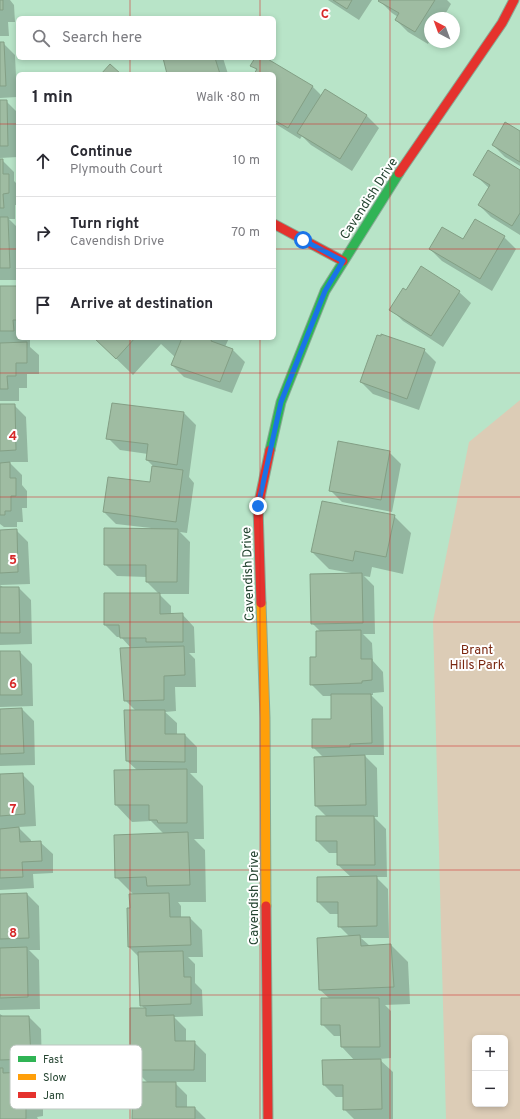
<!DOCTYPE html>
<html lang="en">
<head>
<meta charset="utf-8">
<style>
	:root { --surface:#fff; --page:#f2f2f3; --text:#2b2b33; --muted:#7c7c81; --line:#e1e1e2 }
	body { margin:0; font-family:Overpass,sans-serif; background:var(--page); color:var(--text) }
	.controls { position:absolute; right:12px; bottom:12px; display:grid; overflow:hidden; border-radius:6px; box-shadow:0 2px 6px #0003 }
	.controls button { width:36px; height:36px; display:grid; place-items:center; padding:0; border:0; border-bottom:1px solid var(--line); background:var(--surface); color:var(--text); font:20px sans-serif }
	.compass { position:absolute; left:424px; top:12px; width:36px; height:36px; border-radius:50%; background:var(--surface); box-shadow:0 2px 6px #0003; rotate:319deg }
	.stop { position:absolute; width:12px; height:12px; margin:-9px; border:3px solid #1a73e8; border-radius:50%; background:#fff }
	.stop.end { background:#1a73e8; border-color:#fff; box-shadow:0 1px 4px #0008 }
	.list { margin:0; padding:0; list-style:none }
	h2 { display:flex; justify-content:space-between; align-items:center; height:52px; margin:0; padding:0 16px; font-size:17px }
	h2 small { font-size:13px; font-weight:400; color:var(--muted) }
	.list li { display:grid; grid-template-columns:26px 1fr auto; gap:12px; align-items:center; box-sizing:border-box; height:72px; padding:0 16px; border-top:1px solid var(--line) }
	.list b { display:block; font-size:15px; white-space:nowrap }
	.list p { margin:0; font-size:13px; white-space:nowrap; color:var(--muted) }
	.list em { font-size:13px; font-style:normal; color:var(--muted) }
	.icon { flex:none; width:22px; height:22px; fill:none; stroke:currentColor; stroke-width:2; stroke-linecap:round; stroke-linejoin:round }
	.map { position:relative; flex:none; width:520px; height:1119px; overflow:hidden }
	.search { position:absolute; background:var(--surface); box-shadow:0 2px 6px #0003; left:16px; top:16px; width:260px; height:44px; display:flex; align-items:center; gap:10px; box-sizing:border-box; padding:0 14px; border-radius:6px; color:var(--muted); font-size:15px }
	.panel { position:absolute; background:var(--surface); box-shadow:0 2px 6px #0003; left:16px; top:72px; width:260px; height:268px; border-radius:6px }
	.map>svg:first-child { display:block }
</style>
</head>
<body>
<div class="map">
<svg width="520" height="1119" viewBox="0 0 520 1119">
	<rect width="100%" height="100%" fill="#b8e4c8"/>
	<path fill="#dcccb6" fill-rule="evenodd" d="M520,400V1119H446L433,621L469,442ZM475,1038H505V1104H475Z"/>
	<path fill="#0003" d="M0,0H10L14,5L15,22H8L9,36H0Z
		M328,0H372L359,20Z
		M380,0H447L451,4L443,18H430V40L428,44L408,32L396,20L398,17L392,13L380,1Z
		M0,43H3L15,55L17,97L0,98Z
		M164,58H223L228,74H168Z
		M256,58H264L312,86L322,96L325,90L367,116L379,128L352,171L311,145L302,136L300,139L274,123V74H255L257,71L252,65Z
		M0,101H6L18,113V157L0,158Z
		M520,132V166L505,157L493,145Z
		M0,160H2L14,172V181L18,185V205H15V219H9L18,228V280H0Z
		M520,171V235L491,217L479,205L489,188L474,174Z
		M504,237L516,249L492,291L442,261L430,249L464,241Z
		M0,287H18V338H30V347L39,355V374H27V388H19V401H0Z
		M406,292H459L471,303L443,347L403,321L391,309Z
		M95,338H229L225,347L233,350L245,362L232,393L184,377L172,365L175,357L161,344L133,375Z
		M381,338L424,350L436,362L419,410L373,394L361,382Z
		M0,405H14L26,417L28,462H9L22,475V485L27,491V508H22L23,522H17V527H4L0,524Z
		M184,413L196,425L189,477L194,483L187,533L180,532L190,542L189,594H159L171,606V615L182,614L194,627L195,653H189L195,659L196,687H175L176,711L165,712L177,723V735H185L197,747V773H190L203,786L204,839H194L205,850L206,902H178L181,906V918H190L202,930L203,957H188L195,964V983L202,990L203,1016L174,1017L186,1029V1042H194L206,1054V1082H174L187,1095V1108H195L206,1119H134L148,1083L134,1069V1057L131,1054L145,1009L141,1005L139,957L129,947L131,909L134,895L116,877L164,834L151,821L132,822L116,805L137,770L127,761L136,711L125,700L131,648L121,637H117L105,625L159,594L147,582V577L117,576L105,564L150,530L151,528L116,524L104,512L151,484L153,466L147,460L148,454L120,450L108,438Z
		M389,452L401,464L392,512L342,502L330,490Z
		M394,516L411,533L403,574L372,567L370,577L364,576L374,586L375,634H363L372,643L373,661L383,672L384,692L373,693V695H371L383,707L384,755H364L377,768L378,817H374L386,829L387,877H376L388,889L389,938H361L370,946L391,945L408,962L410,1004L385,1005L391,1011V1058L379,1059L393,1072V1119H354L344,1109V1097H336L324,1085L355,1061L342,1047V1036H334L322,1024L330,999L320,990L350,937L339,926V914H330L318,902V878L351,877L338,865V853H329L317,841V817H327L316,806L323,757L313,747L332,720V696H323L311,684L317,658L321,632L312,623L351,573L329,569L312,552Z
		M16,530L28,542L30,584L0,585L4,588H19L31,600L32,644L0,645V531Z
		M0,652H20L32,664L33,706L0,707Z
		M22,709L34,721L35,765L0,766V710Z
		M22,774L34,786L36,826L18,827L31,840V842H40L53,854V873L33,874L34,888L0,890V775Z
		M0,894H27L39,906L40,950H29L39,960L40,1009L0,1010Z
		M0,1014L4,1017H29L41,1029L42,1070L23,1071L36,1085L37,1093L43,1099V1116L37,1117L38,1119H0Z"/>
	<path fill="#9fbca2" stroke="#839f85" d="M0,0H3V10H0Z
		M333,0H352L347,9Z
		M379,0H435L415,32L395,20L399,13L378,1Z
		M0,42H4L6,86H0Z
		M163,58H215L220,74H167Z
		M255,58H266L313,86L288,128L274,120V74H254L257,69L250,66Z
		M110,64L121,74H101Z
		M325,89L367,115L340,159L297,133Z
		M0,100H7L8,146H0Z
		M505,122L520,131V162L492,145Z
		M488,150L520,170V213L512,226L478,205L490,185L473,175Z
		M0,159H3V174H9V193L3,194L4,208H0Z
		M0,217H8L10,268H0Z
		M475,219L505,236L480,279L429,249L442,227L463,239Z
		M421,266L460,291L431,336L389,310L403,288L406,290Z
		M0,286H18V320H13L14,331H0Z
		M381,334L425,349L407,399L360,382L377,335L381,336Z
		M94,338H135L116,359Z
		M182,338H212L211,341L233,349L220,382L171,365Z
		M27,342V363H16V376H7L8,389H0V343Z
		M112,403L184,412L177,465L146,460L148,444L106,439Z
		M0,404H15L16,450L0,451Z
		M338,441L390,451L381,500L329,491Z
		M10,462V478H16V496H11V511H5V515H0V463Z
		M152,466L183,470L176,522L103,512L108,477L150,482Z
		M322,501L395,515L386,557L355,551L353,561L311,552Z
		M104,528L178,529L177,582H146V565H104Z
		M17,529L18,572L0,573V530Z
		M362,573L363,623L311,624L310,574Z
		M0,587H19L20,633H0Z
		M104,593H160V614L183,613V642H146V638H120L119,625H104Z
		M361,630V659H372V680L362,681V683L310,685V657H316V631Z
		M184,646L185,675L164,676V700L124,701L120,648Z
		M0,651H20L22,695H0Z
		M331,694H371L372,743L350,744V747L312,748V719H331Z
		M22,708L24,753L0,754V709Z
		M124,710H165V734H185V762L126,761Z
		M365,755L366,805L315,806L314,757Z
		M187,769V823H158L157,820H149V805H115L114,770Z
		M23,773L25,814L0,816V774Z
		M316,816H374L375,865H337V841H316Z
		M19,827L20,842L41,841L42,861L22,862L23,877L0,878V829Z
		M188,832L190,885L147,886L146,877L115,878L114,835Z
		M377,876V926L338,927V902H317V877Z
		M27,893L29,938L0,939V894Z
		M169,893L170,917H190L191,945L128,947L127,908H130L129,894Z
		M360,935L361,946L391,944L394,987L319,990L317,938Z
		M27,947L28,997L0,998V948Z
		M183,951L184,977H191V1004L140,1006L138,952Z
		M321,998H379L380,1047H341L340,1025H321Z
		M130,1008H146V1016L174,1015L175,1041H195L194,1070H133V1054H130Z
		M0,1016H29L31,1059L0,1060Z
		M381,1059L382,1109L343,1110V1085H323L322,1060Z
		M0,1068H3V1073L25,1072V1086H31L32,1105H26V1119H0Z
		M133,1082H176V1107H195V1119H132Z"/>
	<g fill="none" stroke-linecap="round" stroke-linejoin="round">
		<g stroke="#88aa95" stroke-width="11">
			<path id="fast" d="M270,450L281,402L325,291L399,173"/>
		</g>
		<g stroke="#88aa95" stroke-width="11">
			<path id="slow" d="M261,603L265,718L266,906"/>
		</g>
		<g stroke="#88aa95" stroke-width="11">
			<path id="jam" d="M399,173L502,23L514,0
				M274,224L343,261
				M261,603L258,507L270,450
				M266,906L268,1119"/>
		</g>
		<use href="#fast" stroke="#30b455" stroke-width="9"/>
		<use href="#slow" stroke="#ff9f0a" stroke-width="9"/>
		<use href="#jam" stroke="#e5322d" stroke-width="9"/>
	</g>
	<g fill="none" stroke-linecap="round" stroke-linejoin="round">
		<path stroke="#1a73e8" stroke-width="5" d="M258,506L281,402L325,291L343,261L303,240"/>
	</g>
	<path fill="none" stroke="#d62828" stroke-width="1" stroke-opacity="0.55" d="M130,0V18M260,0V18M390,0V1119M130,58V74M260,58V74M0,124H18M274,124H520M0,249H18M274,249H520M130,338V1119M260,338V1119M0,373H520M0,497H520M0,622H520M0,746H520M0,870H520M0,995H520"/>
	<g text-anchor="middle" stroke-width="4" stroke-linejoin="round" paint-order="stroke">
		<g font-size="13" fill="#244430" stroke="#fff">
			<text transform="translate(368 198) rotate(-57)" y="5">Cavendish Drive</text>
			<text transform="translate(247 574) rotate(-92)" y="5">Cavendish Drive</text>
			<text transform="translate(253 898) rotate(-90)" y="5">Cavendish Drive</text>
		</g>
		<g font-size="13" fill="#7b2811" stroke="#fff">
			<text x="477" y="654">Brant<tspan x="477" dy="15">Hills Park</tspan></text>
		</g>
	</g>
	<rect x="10" y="1045" width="132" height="64" rx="6" fill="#fff" stroke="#bdc7c1" stroke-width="1"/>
	<rect x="18" y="1056" width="18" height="6" fill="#30b455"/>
	<rect x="18" y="1074" width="18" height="6" fill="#ff9f0a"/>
	<rect x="18" y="1092" width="18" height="6" fill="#e5322d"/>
	<g font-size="11" fill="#244430">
		<text x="43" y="1063">Fast</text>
		<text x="43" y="1081">Slow</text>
		<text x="43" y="1099">Jam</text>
	</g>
	<g font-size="13" text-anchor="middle" font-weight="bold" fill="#d62828" stroke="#fff" stroke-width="4" stroke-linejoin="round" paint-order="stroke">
		<text x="325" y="18">C</text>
		<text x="13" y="440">4</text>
		<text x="13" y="564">5</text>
		<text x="13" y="688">6</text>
		<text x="13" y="813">7</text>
		<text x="13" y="937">8</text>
	</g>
</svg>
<div class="controls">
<button>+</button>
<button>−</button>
</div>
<svg class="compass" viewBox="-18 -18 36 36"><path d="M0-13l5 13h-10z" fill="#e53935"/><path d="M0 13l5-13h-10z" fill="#7c7c81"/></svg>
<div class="stop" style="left:303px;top:240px"></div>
<div class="stop end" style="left:258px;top:506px"></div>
<div class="search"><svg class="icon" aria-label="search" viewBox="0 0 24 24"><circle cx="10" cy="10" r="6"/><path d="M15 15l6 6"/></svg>Search here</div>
<section class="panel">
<h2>1 min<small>Walk · 80 m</small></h2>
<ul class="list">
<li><svg class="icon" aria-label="ahead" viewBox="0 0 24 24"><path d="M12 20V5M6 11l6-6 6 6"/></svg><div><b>Continue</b><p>Plymouth Court</p></div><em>10 m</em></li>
<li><svg class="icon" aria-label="right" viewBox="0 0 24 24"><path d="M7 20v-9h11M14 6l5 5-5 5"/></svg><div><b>Turn right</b><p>Cavendish Drive</p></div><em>70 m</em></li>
<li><svg class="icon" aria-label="arrive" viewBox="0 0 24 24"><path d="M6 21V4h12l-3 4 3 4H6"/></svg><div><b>Arrive at destination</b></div></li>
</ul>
</section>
</div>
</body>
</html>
